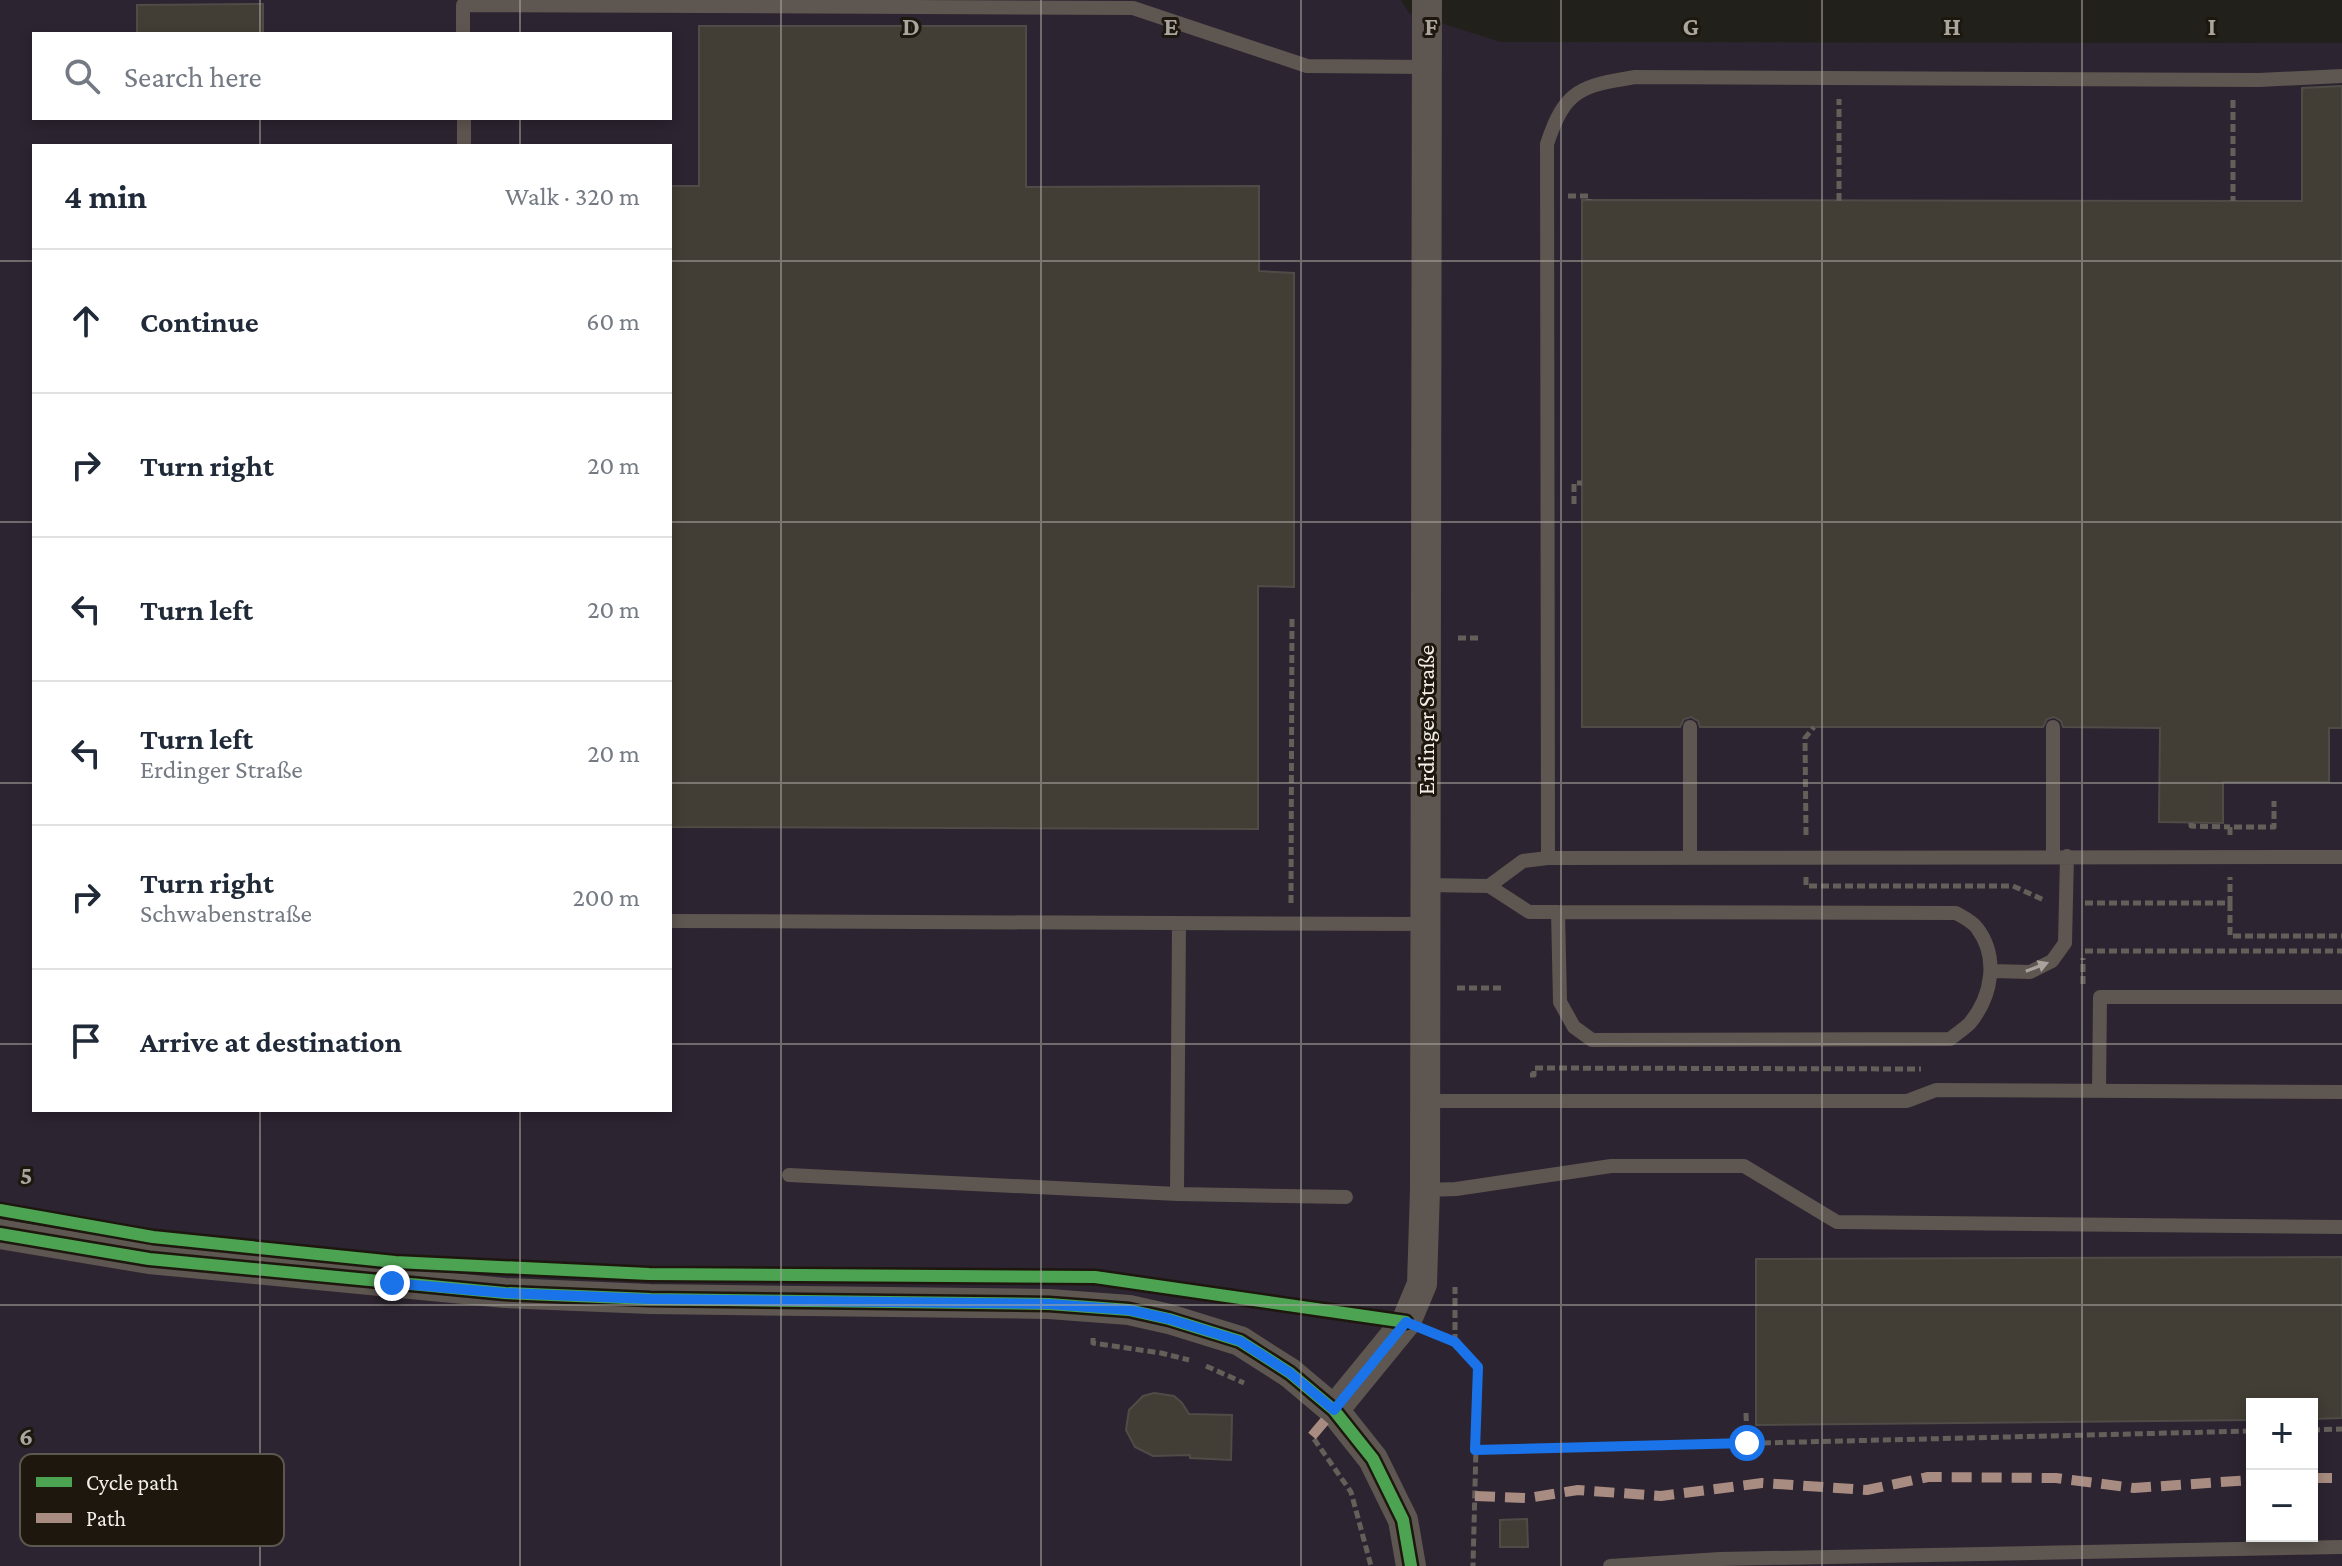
<!DOCTYPE html>
<html lang="en">
<head>
<meta charset="utf-8">
<style>
	:root { --surface:#fff; --page:#f6f6f7; --text:#1f2937; --muted:#747a83; --line:#e0e1e3 }
	body { margin:0; font-family:"Crimson Pro",serif; background:var(--page); color:var(--text) }
	.controls { position:absolute; right:24px; bottom:24px; display:grid; overflow:hidden; border-radius:0px; box-shadow:0 4px 12px #0003 }
	.controls button { width:72px; height:72px; display:grid; place-items:center; padding:0; border:0; border-bottom:2px solid var(--line); background:var(--surface); color:var(--text); font:40px sans-serif }
	.stop { position:absolute; width:24px; height:24px; margin:-18px; border:6px solid #1a73e8; border-radius:50%; background:#fff }
	.stop.end { background:#1a73e8; border-color:#fff; box-shadow:0 2px 8px #0008 }
	.list { margin:0; padding:0; list-style:none }
	h2 { display:flex; justify-content:space-between; align-items:center; height:104px; margin:0; padding:0 32px; font-size:34px }
	h2 small { font-size:26px; font-weight:400; color:var(--muted) }
	.list li { display:grid; grid-template-columns:52px 1fr auto; gap:24px; align-items:center; box-sizing:border-box; height:144px; padding:0 32px; border-top:2px solid var(--line) }
	.list b { display:block; font-size:30px; white-space:nowrap }
	.list p { margin:0; font-size:26px; white-space:nowrap; color:var(--muted) }
	.list em { font-size:26px; font-style:normal; color:var(--muted) }
	.icon { flex:none; width:44px; height:44px; fill:none; stroke:currentColor; stroke-width:2; stroke-linecap:round; stroke-linejoin:round }
	.map { position:relative; flex:none; width:2342px; height:1566px; overflow:hidden }
	.search { position:absolute; background:var(--surface); box-shadow:0 4px 12px #0003; left:32px; top:32px; width:640px; height:88px; display:flex; align-items:center; gap:20px; box-sizing:border-box; padding:0 28px; border-radius:0px; color:var(--muted); font-size:30px }
	.panel { position:absolute; background:var(--surface); box-shadow:0 4px 12px #0003; left:32px; top:144px; width:640px; height:968px; border-radius:0px }
	.map>svg:first-child { display:block }
</style>
</head>
<body>
<div class="map">
<svg width="2342" height="1566" viewBox="0 0 2342 1566">
	<rect width="100%" height="100%" fill="#22201a"/>
	<path fill="#2c2430" fill-rule="evenodd" d="M0,0H1401L1409,13L1501,42L2342,43V1566H0ZM34,34H670V118H34ZM34,146H670V1110H34ZM2252,1404H2312V1536H2252Z"/>
	<path fill="#423d35" stroke="#4f4c47" stroke-width="2" d="M263,4V34H137V5Z
		M699,26H1026V187L1259,186V271L1294,273V587L1258,586V829L670,827V186H699Z
		M2342,86V728H2329V782H2223V823L2159,822L2160,728L2063,727L2061,721L2054,717L2047,719L2043,727H1700L1698,721L1691,717L1684,719L1680,727H1582V200L2302,201V88Z
		M2342,1257V1418L2312,1419V1404H2252V1420L1756,1425V1259Z
		M1154,1393L1174,1396L1182,1403L1189,1414L1232,1415L1231,1460L1190,1458V1455L1153,1456L1135,1447L1126,1430L1129,1410L1143,1396Z
		M1527,1519L1528,1547H1500V1520Z"/>
	<g fill="none" stroke-linecap="round" stroke-linejoin="round">
		<path stroke="#655f5a" stroke-width="5" stroke-dasharray="8 4" stroke-linecap="butt" d="M2233,100V201
			M1568,196H1589V200
			M1839,201V99
			M1574,504V483H1582
			M1458,638H1478
			M2191,823V826L2230,827
			M1806,835L1805,738L1814,727
			M2230,835V827H2274V801
			M1806,877V886H2013L2044,900
			M1291,903L1292,615
			M2085,903H2230V877
			M2230,903V936H2342
			M2085,951H2342
			M2083,984V958
			M1457,988H1501
			M1530,1075H1534V1068L1921,1069
			M1434,1334L1455,1342L1478,1367L1473,1566
			M1093,1338V1343L1161,1353L1189,1360
			M1455,1342V1287
			M1206,1366L1244,1383
			M1746,1413L1747,1443
			M2312,1430L2342,1429
			M1314,1439L1351,1492L1371,1566
			M1475,1450L2252,1431"/>
		<path stroke="#5e5650" stroke-width="14" d="M463,34V5L1133,8L1307,66L1427,67
			M464,118V146
			M1690,727V857
			M2053,855V727
			M1548,858L1547,144C1565,89 1581,86 1635,77L2259,80L2342,76
			M1425,885L1489,886L1529,912H1558L1956,913C1963,917 1972,921 1977,928C1999,957 1992,996 1970,1023C1964,1029 1956,1034 1950,1039L1592,1040L1574,1027L1560,1002L1558,912
			M1489,886L1523,861L1548,858L2342,857
			M670,921L1425,924
			M1992,971L2030,972L2052,961L2065,943L2067,856
			M2099,1091L2100,997H2342
			M1425,1101H1907L1936,1090L2342,1092
			M789,1175L1177,1194L1346,1197
			M1425,1190L1456,1189L1611,1166H1744L1837,1222L2342,1227
			M1177,1194L1179,924
			M1610,1566L1720,1559L2342,1547"/>
		<path stroke="#5e5650" stroke-width="30" d="M0,1234L149,1259L505,1293L650,1299L1049,1304L1129,1310L1169,1319L1240,1341L1290,1373L1334,1410L1373,1459L1403,1520L1411,1566
			M1334,1410L1406,1322L1422,1284L1425,1190L1427,0"/>
		<path stroke="#a88b81" stroke-width="10" stroke-dasharray="20 10" stroke-linecap="butt" d="M1312,1436L1334,1410
			M2312,1478H2342
			M1475,1496L1528,1498L1578,1490L1661,1496L1762,1483L1867,1490L1928,1477L2056,1478L2134,1488L2252,1480"/>
		<g stroke="#1d170e" stroke-width="17">
			<path id="cycleway" d="M0,1210L153,1237L395,1262L649,1274L1095,1277L1406,1322
				M0,1234L149,1259L505,1293L650,1299L1049,1304L1129,1310L1169,1319L1240,1341L1290,1373L1334,1410L1373,1459L1403,1520L1411,1566"/>
		</g>
		<use href="#cycleway" stroke="#4ca352" stroke-width="12"/>
	</g>
	<defs><path id="oneway-solid" d="M-6-.8H1V-3.2L6.5 0L1 3.2V.8H-6Z" transform="scale(2)"/></defs>
	<use fill="#a8a29c" href="#oneway-solid" transform="translate(2037 967) rotate(-21)"/>
	<g fill="none" stroke-linecap="round" stroke-linejoin="round">
		<path stroke="#1a73e8" stroke-width="10" d="M392,1283L505,1293L650,1299L1049,1304L1129,1310L1169,1319L1240,1341L1290,1373L1334,1410L1406,1322L1455,1342L1478,1367L1475,1450L1747,1443"/>
	</g>
	<path fill="none" stroke="#a9a6a0" stroke-width="2" stroke-opacity="0.55" d="M260,0V34M520,0V34M781,0V1566M1041,0V1566M1301,0V1566M1561,0V1566M1822,0V1566M2082,0V1566M260,118V146M520,118V146M0,261H34M670,261H2342M0,522H34M670,522H2342M0,783H34M670,783H2342M0,1044H34M670,1044H2342M260,1110V1566M520,1110V1566M0,1305H2342"/>
	<g text-anchor="middle" stroke-width="6" stroke-linejoin="round" paint-order="stroke">
		<g font-size="24" fill="#f2eee8" stroke="#1d170e">
			<text transform="translate(1426 720) rotate(-90)" y="8">Erdinger Straße</text>
		</g>
	</g>
	<rect x="20" y="1454" width="264" height="92" rx="12" fill="#1d170e" stroke="#5d584f" stroke-width="2"/>
	<rect x="36" y="1477" width="36" height="10" fill="#4ca352"/>
	<rect x="36" y="1513" width="36" height="10" fill="#a88b81"/>
	<g font-size="22" fill="#f2eee8">
		<text x="86" y="1490">Cycle path</text>
		<text x="86" y="1526">Path</text>
	</g>
	<g font-size="26" text-anchor="middle" font-weight="bold" fill="#a9a6a0" stroke="#1d170e" stroke-width="6" stroke-linejoin="round" paint-order="stroke">
		<text x="911" y="35">D</text>
		<text x="1171" y="35">E</text>
		<text x="1431" y="35">F</text>
		<text x="1691" y="35">G</text>
		<text x="1952" y="35">H</text>
		<text x="2212" y="35">I</text>
		<text x="26" y="1184">5</text>
		<text x="26" y="1445">6</text>
	</g>
</svg>
<div class="controls">
<button>+</button>
<button>−</button>
</div>
<div class="stop" style="left:1747px;top:1443px"></div>
<div class="stop end" style="left:392px;top:1283px"></div>
<div class="search"><svg class="icon" aria-label="search" viewBox="0 0 24 24"><circle cx="10" cy="10" r="6"/><path d="M15 15l6 6"/></svg>Search here</div>
<section class="panel">
<h2>4 min<small>Walk · 320 m</small></h2>
<ul class="list">
<li><svg class="icon" aria-label="ahead" viewBox="0 0 24 24"><path d="M12 20V5M6 11l6-6 6 6"/></svg><div><b>Continue</b></div><em>60 m</em></li>
<li><svg class="icon" aria-label="right" viewBox="0 0 24 24"><path d="M7 20v-9h11M14 6l5 5-5 5"/></svg><div><b>Turn right</b></div><em>20 m</em></li>
<li><svg class="icon" aria-label="left" viewBox="0 0 24 24"><path d="M17 20v-9H6M10 6l-5 5 5 5"/></svg><div><b>Turn left</b></div><em>20 m</em></li>
<li><svg class="icon" aria-label="left" viewBox="0 0 24 24"><path d="M17 20v-9H6M10 6l-5 5 5 5"/></svg><div><b>Turn left</b><p>Erdinger Straße</p></div><em>20 m</em></li>
<li><svg class="icon" aria-label="right" viewBox="0 0 24 24"><path d="M7 20v-9h11M14 6l5 5-5 5"/></svg><div><b>Turn right</b><p>Schwabenstraße</p></div><em>200 m</em></li>
<li><svg class="icon" aria-label="arrive" viewBox="0 0 24 24"><path d="M6 21V4h12l-3 4 3 4H6"/></svg><div><b>Arrive at destination</b></div></li>
</ul>
</section>
</div>
</body>
</html>
